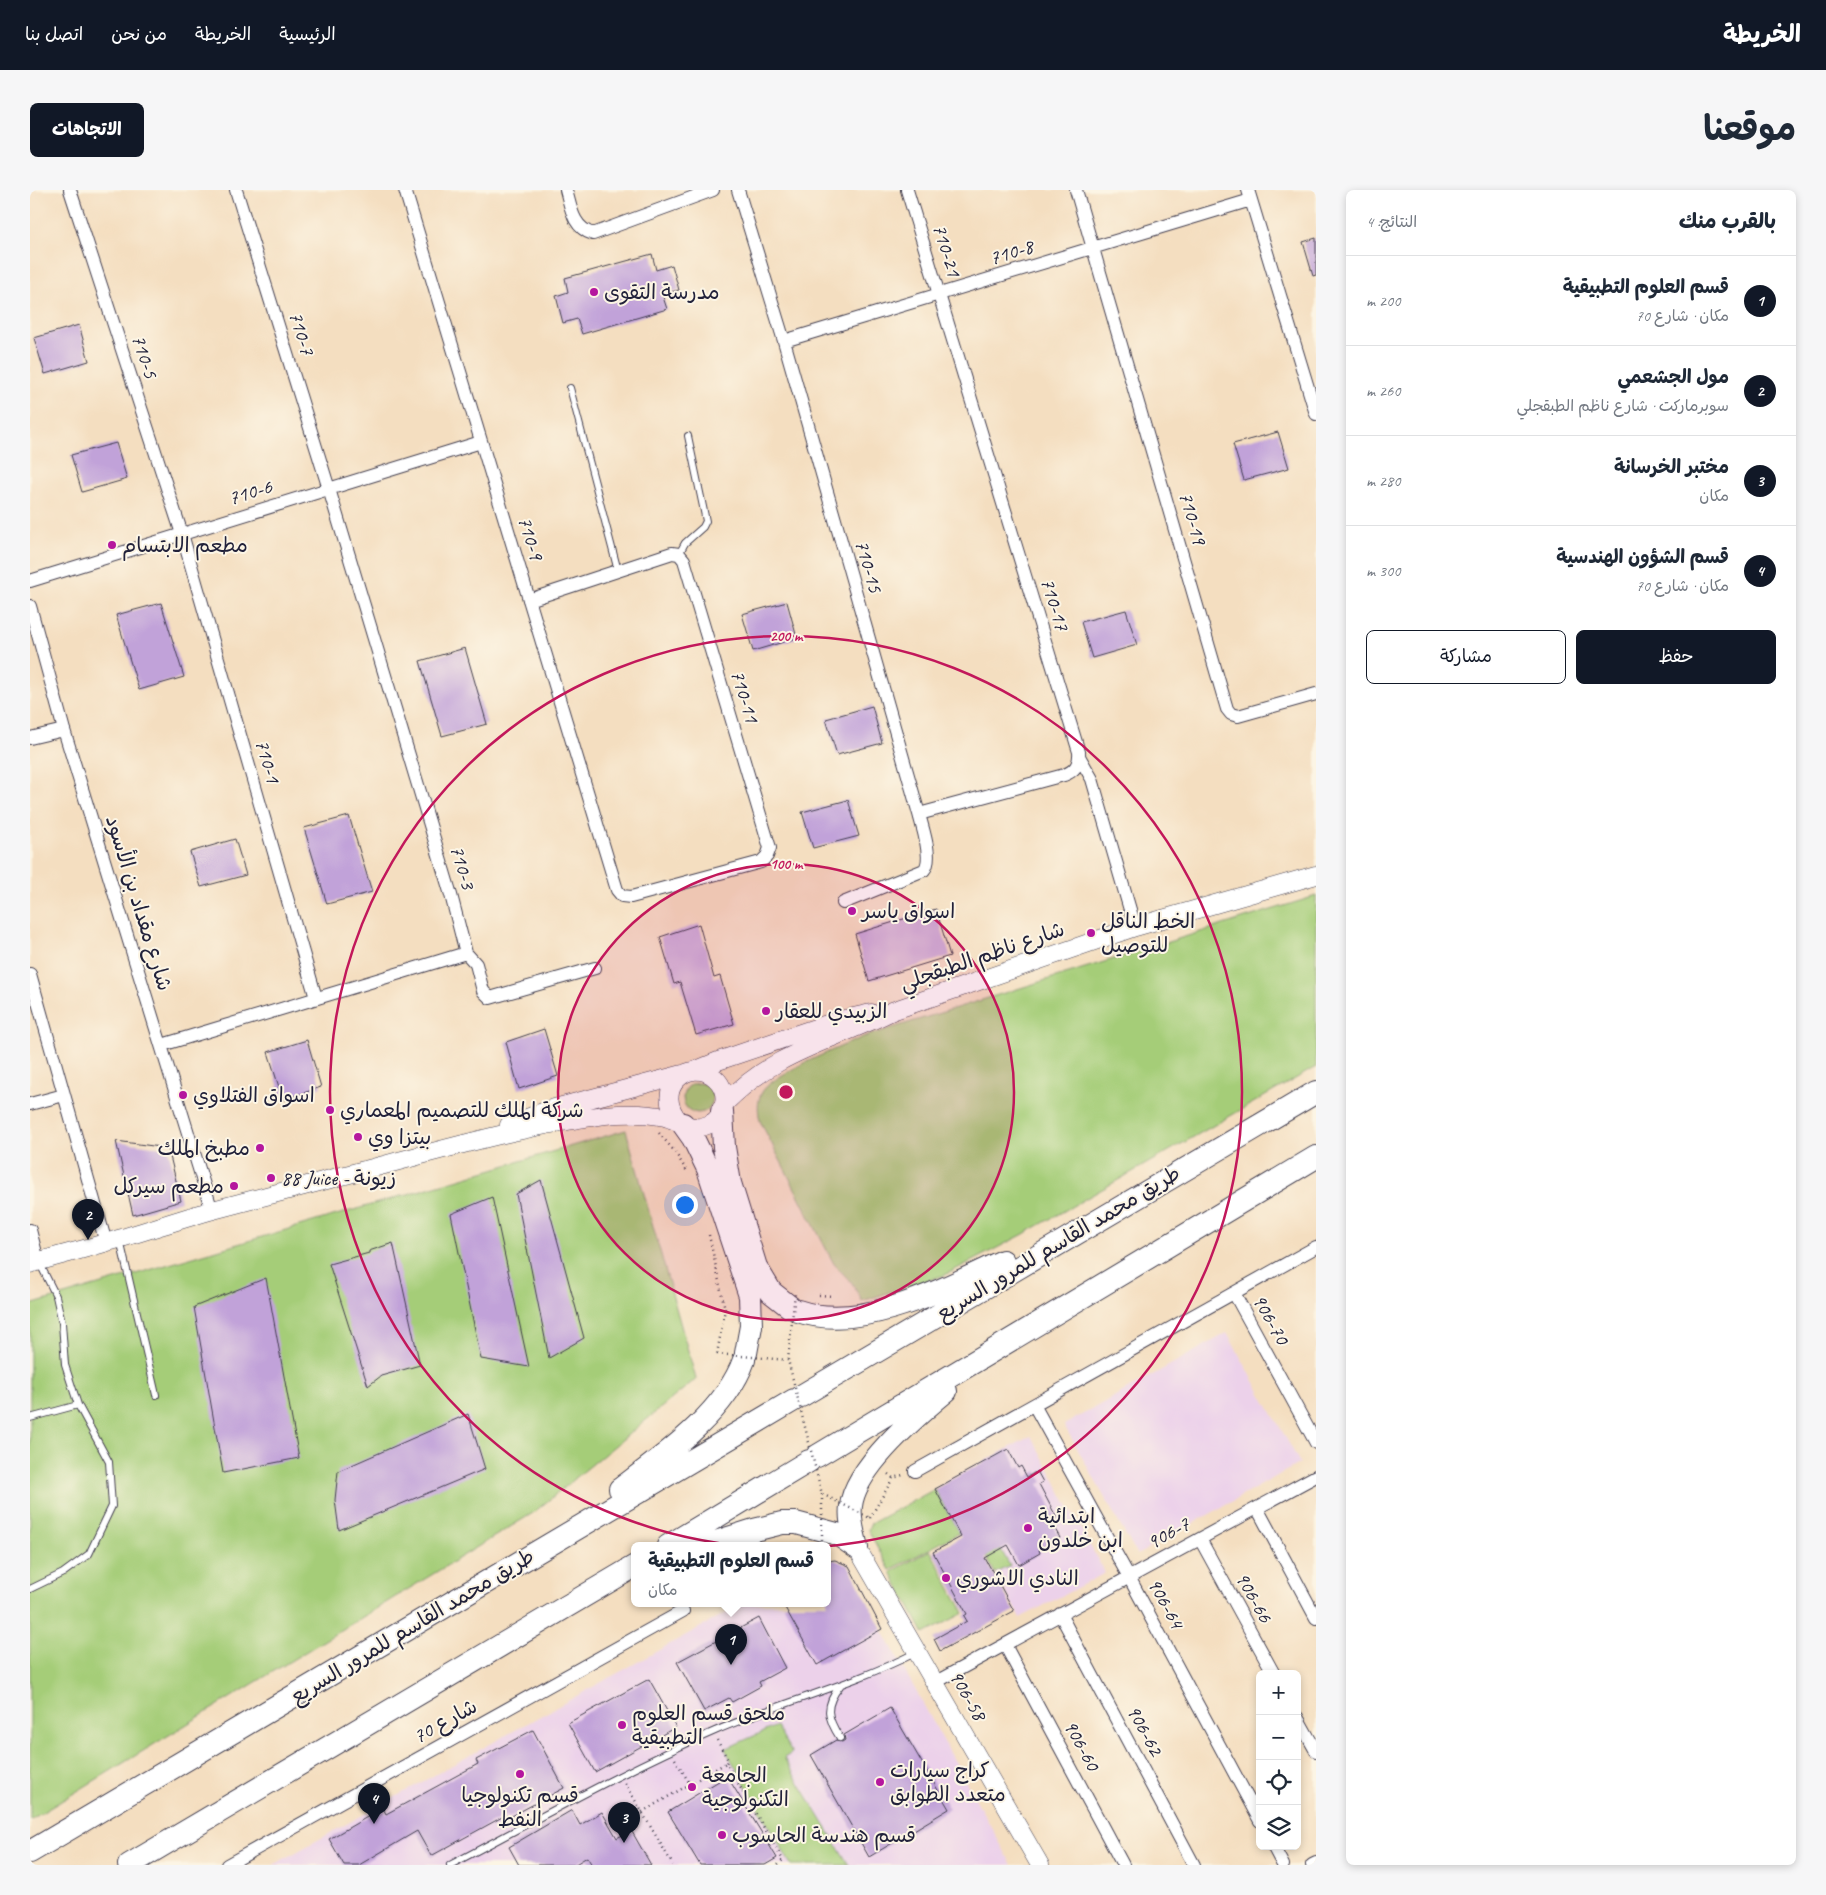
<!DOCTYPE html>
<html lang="ar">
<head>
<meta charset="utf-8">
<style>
	:root { --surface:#fff; --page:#f6f6f7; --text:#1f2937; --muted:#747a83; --line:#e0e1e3; --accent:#111827 }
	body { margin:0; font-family:Caveat,"Playpen Sans Arabic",sans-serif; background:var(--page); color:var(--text); direction:rtl }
	.controls { position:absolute; right:15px; bottom:15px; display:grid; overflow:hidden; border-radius:8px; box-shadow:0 2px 8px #0003 }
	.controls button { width:45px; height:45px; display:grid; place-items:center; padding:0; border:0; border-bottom:1px solid var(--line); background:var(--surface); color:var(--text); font:25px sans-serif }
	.you { position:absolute; left:654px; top:1014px; width:18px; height:18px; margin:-12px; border:4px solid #fff; border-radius:50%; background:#1a73e8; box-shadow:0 0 0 8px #1a73e833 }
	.badge { display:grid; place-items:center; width:32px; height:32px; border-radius:50%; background:var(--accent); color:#fff; font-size:16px; font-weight:700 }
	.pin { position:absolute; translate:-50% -41px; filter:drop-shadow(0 1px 2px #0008) }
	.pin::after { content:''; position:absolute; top:26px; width:18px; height:15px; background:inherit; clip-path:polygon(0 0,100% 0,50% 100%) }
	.popup { position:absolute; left:601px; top:1352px; width:200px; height:65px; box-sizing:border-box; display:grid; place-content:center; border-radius:8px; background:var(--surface); filter:drop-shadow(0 1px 4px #0005); font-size:16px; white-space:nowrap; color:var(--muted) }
	.popup b { font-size:19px; color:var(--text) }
	.popup::after { content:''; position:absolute; left:50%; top:100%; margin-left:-10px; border:10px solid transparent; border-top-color:var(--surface) }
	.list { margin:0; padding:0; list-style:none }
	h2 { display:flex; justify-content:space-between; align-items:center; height:65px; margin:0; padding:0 20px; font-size:21px }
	h2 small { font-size:16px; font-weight:400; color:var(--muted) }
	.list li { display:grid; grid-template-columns:32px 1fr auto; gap:15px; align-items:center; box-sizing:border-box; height:90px; padding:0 20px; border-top:1px solid var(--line) }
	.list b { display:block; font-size:19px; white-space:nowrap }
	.list p { margin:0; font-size:16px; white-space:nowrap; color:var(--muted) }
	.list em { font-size:16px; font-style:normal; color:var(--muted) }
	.actions { display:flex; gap:10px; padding:15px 20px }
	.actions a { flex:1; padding:11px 0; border:1px solid var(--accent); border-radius:8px; text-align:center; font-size:18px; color:var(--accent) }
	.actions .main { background:var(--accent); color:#fff }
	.icon { flex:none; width:28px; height:28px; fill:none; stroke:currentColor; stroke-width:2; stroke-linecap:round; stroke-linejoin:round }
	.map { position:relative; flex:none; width:1286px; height:1675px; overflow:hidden; direction:ltr; border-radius:8px }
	header { display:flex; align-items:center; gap:30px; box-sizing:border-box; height:70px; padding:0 25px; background:var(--accent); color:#fff }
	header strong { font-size:24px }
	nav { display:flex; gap:28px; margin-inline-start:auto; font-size:18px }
	.intro { display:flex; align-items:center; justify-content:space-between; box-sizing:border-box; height:120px; padding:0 30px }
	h1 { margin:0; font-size:35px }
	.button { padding:12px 22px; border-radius:8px; background:var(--accent); color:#fff; font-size:18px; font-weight:700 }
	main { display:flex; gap:30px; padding:0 30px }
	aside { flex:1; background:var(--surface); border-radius:8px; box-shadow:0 2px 8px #0003 }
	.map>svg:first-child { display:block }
</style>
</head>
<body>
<header>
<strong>الخريطة</strong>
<nav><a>الرئيسية</a><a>الخريطة</a><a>من نحن</a><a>اتصل بنا</a></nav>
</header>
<div class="intro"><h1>موقعنا</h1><a class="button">الاتجاهات</a></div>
<main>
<aside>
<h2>بالقرب منك<small>النتائج: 4</small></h2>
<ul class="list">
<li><span class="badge">1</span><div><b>قسم العلوم التطبيقية</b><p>مكان · شارع 70</p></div><em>200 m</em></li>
<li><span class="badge">2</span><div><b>مول الجشعمي</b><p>سوبرماركت · شارع ناظم الطبقجلي</p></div><em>260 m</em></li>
<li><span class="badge">3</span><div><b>مختبر الخرسانة</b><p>مكان</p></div><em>280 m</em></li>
<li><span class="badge">4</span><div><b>قسم الشؤون الهندسية</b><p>مكان · شارع 70</p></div><em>300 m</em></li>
</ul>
<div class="actions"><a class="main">حفظ</a><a>مشاركة</a></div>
</aside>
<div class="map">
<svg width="1286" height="1675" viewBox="0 0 1286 1675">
	<rect width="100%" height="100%" fill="#fcf5e5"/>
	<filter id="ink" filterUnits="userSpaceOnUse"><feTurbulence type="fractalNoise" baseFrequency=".02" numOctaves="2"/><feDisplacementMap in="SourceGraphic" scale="10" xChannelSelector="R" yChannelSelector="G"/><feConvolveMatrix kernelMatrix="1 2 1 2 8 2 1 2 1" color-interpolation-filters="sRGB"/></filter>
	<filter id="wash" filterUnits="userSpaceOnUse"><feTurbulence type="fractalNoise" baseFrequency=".0096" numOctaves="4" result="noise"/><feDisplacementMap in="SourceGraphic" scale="20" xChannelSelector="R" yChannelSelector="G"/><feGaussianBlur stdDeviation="1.12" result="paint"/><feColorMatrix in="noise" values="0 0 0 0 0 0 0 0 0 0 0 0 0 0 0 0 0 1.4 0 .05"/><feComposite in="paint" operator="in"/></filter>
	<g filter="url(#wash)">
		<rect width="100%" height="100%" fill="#f4dec0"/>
		<path fill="#ecd1ea" d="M1197,1143L1270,1273L1107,1365L1034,1235Z
			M1001,1246L1075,1383L990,1428L916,1292Z
			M805,1370L817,1376L982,1675H243L712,1414H797V1371Z"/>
		<path fill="#a5cd78" stroke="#64785a" d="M1286,706V877L992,1045L915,1085L832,1111L822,1093L804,1074L730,931C728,921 727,913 731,904C740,884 811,857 833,847Z
			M653 908a15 15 0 1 1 30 0a15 15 0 1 1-30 0Z
			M596,940L666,1189L503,1323L0,1630V1115Z
			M905,1299L929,1343L860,1380L838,1340L840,1334Z
			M942,1306L980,1376L965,1383L928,1314Z
			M900,1360L934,1423L894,1444L861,1382Z
			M746,1536L762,1563L754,1568L819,1675H761L695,1559Z"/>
		<g id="blocks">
			<path fill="#c1a2d9" d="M1286,48V85L1283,86L1273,52Z
				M622,64L626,80L642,75L649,100L632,104L637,119L552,144L547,129L533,133L526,106L538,102L535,88Z
				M49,135L59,171L15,184L4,148Z
				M1248,242L1259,278L1214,290L1203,254Z
				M86,253L97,289L52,302L41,265Z
				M757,412L767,448L723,461L712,424Z
				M131,413L154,487L109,500L86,425Z
				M1096,420L1107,455L1062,468L1051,432Z
				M435,458L457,534L412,546L390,471Z
				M842,516L852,553L807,565L796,529Z
				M818,610L829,646L783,658L772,622Z
				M319,626L342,702L297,714L274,638Z
				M205,649L216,685L171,697L160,662Z
				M906,719L920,766L839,791L825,744Z
				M669,734L684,788L690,786L704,834L666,845L650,792L644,794L630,747Z
				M514,839L528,886L489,899L476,852Z
				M277,850L291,897L253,910L238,862Z
				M86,951L138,958L151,1011L103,1025Z
				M511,990L554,1148L519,1168L486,1004Z
				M462,1007L499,1177L451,1169L421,1024Z
				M363,1053L390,1175L351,1186L338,1196L299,1074L339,1063V1061Z
				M236,1088L269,1268L193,1283L164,1117Z
				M438,1224L455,1279L309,1340L305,1310L308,1281Z
				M978,1259L988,1278L991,1276L997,1287L1007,1281L1013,1292L1009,1294L1030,1334L1024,1337L1030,1348L1009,1360L1010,1363L989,1375L978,1355L955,1368L984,1421L910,1461L904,1449L937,1431L934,1426L937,1424L903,1362L931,1347L905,1299Z
				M805,1370L819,1376L852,1439L787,1475L753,1414H797V1371Z
				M729,1428L755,1478L729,1492L731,1496L702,1512L699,1508L674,1521L647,1472Z
				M619,1489L646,1537L565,1582L538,1533Z
				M860,1518L919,1619L839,1667L781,1565L806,1550L812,1552L815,1550L814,1545Z
				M503,1540L534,1598L478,1628L476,1625L401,1666L387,1641L329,1675H314L299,1649L353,1618L356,1624L448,1574L446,1570Z
				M697,1586L747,1668L735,1675H670L638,1622Z
				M542,1620L550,1635L572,1622L587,1648L601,1640L621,1675H562L557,1667L544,1675H489L479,1657Z"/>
		</g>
	</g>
	<g filter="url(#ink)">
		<use href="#blocks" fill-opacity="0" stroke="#423e4f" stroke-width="1"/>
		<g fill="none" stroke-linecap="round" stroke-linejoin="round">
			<g stroke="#423e4f" stroke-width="8">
				<path id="lane" d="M540,198L588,381
					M649,364L655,353L673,337L676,331L658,246
					M90,1050L126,1205
					M0,1228L48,1215
					M0,1399L33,1383L59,1364L82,1316L79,1272L48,1215L35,1175L32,1133L26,1106L9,1072
					M810,1496C794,1516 797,1528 810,1548
					M420,1675C508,1629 594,1580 685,1541C752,1512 822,1495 887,1462"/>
			</g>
			<g stroke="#423e4f" stroke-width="14">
				<path id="street" d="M40,0L152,344L286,808
					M375,0L587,700L592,706L601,707L731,672L737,666L740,658L654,370L649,364L642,363L499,410
					M536,0C541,18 543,38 563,44L683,0
					M708,0L754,151L889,624C892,637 904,669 894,680L813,713
					M877,0L1049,562C1050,574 1045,581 1034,585L889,624
					M1046,0L1197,519L1201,524L1208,526L1286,504
					M1218,0L1286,224
					M754,151L1221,10
					M0,391L451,252
					M0,416L34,540L182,1021
					M0,548L34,540
					M1050,568L1062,589L1105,737
					M436,763L446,774L453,801L460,808L565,778
					M0,784L76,1053
					M132,855L436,763L421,705L299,299L206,0
					M0,914L34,905
					M0,1040L8,1071
					M1204,1103L1286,1253
					M1004,1215L1099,1387L1230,1631
					M885,1281L1286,1057
					M1227,1318L1286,1428
					M1170,1349L1244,1484
					M1030,1424L1164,1675
					M975,1455L1093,1675
					M904,1493L1286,1286
					M1267,1527L1286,1561
					M1243,1656L1253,1675
					M197,1675L653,1421
					M1282,1675L1286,1673"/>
			</g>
			<g stroke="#423e4f" stroke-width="19">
				<path id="secondary" d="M664,881L688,871L806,831L841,823
					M694,914C711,897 729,883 749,872C785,852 825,840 862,821L1105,737L1286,685
					M479,935L521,919L653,884
					M0,1074C26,1066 52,1060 78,1052C113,1042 148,1030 183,1020C231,1007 279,995 327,982C409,961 491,936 575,925C595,923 616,923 635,927C646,930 659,939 671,937C695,933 702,903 685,888C661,866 621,898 649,931
					M827,1358L1010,1675"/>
			</g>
			<g stroke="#423e4f" stroke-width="24">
				<path id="highway" d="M692,921L694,957L700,993L726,1077L741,1102L760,1117
					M653,934L663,948L678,979L720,1106L721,1136L716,1163
					M768,1121C832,1143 915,1098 973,1071
					M771,1206L1286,902
					M787,1266L1286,967
					M590,1299C635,1265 695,1223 714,1170
					M638,1356L779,1271
					M673,1356L724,1340L752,1333H766L807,1344L827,1358
					M827,1358C824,1344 819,1330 821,1316C825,1278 887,1225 916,1201
					M0,1662L764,1210
					M99,1675L605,1376"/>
			</g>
			<path stroke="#423e4f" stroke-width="2.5" stroke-dasharray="1 4" stroke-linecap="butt" d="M629,943L645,962L658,983
				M679,1045L695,1119L687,1164
				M789,1105L803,1106
				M858,1284L863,1288L873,1285
				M840,1328L863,1288
				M687,1550L698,1570L696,1573L753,1670L748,1675
				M645,1569L660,1594
				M595,1593L643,1675
				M612,1622L696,1573"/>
			<use href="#lane" stroke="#fff" stroke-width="6"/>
			<use href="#street" stroke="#fff" stroke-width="12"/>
			<use href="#secondary" stroke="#fff" stroke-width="18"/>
			<use href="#highway" stroke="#fff" stroke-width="22"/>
			<path stroke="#423e4f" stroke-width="2.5" stroke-dasharray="1 4" stroke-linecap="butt" d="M687,1164L758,1170L792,1304L840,1328
				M758,1170L765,1103
				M792,1304V1356"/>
		</g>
	</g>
	<circle cx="756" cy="902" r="228" fill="#c2185b" fill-opacity=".12"/>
	<g fill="none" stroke="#c2185b" stroke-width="2.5">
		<circle cx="756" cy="902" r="228"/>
		<circle cx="756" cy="902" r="456"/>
	</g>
	<g fill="#b5179e" stroke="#fcf5e5" stroke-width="2">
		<circle cx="564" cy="102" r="5"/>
		<circle cx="82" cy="355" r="5"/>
		<circle cx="822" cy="721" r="5"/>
		<circle cx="1061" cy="743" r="5"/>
		<circle cx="736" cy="821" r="5"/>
		<circle cx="153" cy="905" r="5"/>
		<circle cx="300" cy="920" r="5"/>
		<circle cx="328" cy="947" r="5"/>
		<circle cx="230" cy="958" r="5"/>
		<circle cx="241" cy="988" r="5"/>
		<circle cx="204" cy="996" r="5"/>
		<circle cx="998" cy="1338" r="5"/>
		<circle cx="916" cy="1388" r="5"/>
		<circle cx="592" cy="1535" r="5"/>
		<circle cx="490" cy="1584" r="5"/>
		<circle cx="850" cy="1592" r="5"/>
		<circle cx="662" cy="1597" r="5"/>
		<circle cx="692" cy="1645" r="5"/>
	</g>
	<g text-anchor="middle" stroke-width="4" stroke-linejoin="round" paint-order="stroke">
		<g font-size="21" fill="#22223b" stroke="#fcf5e5">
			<text transform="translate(917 60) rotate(73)" y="7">710-21</text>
			<text transform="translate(981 62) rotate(-17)" y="7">710-8</text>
			<text transform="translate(272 143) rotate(73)" y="7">710-7</text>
			<text transform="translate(115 166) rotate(72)" y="7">710-5</text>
			<text transform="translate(220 302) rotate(-17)" y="7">710-6</text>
			<text transform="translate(1163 328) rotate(74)" y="7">710-19</text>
			<text transform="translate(501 348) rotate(73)" y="7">710-9</text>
			<text transform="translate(839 376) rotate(74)" y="7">710-15</text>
			<text transform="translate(1025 414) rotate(73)" y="7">710-17</text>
			<text transform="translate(715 506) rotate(73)" y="7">710-11</text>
			<text transform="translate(238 571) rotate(74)" y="7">710-1</text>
			<text transform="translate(433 677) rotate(74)" y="7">710-3</text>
			<text transform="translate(109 713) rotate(73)" y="7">شارع مقداد بن الأسود</text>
			<text transform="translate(952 766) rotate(-19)" y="7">شارع ناظم الطبقجلي</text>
			<text transform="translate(1028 1053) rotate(-31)" y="7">طريق محمد القاسم للمرور السريع</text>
			<text transform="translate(1241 1129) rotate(61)" y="7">906-70</text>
			<text transform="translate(1138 1343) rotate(-29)" y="7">906-7</text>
			<text transform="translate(1224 1407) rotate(61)" y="7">906-66</text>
			<text transform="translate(1136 1413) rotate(62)" y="7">906-64</text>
			<text transform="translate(382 1436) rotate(-31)" y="7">طريق محمد القاسم للمرور السريع</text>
			<text transform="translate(938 1505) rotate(60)" y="7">906-58</text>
			<text transform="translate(415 1531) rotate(-29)" y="7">شارع 70</text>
			<text transform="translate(1115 1540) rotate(62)" y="7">906-62</text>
			<text transform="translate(1052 1555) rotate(62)" y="7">906-60</text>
		</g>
		<g font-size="21" fill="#22223b" stroke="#fcf5e5" text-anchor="start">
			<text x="574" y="109">مدرسة التقوى</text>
			<text x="92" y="362">مطعم الابتسام</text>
			<text x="832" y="728">اسواق ياسر</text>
			<text x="1071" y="738">الخط الناقل<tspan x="1071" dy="24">للتوصيل</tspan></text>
			<text x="746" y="828">الزبيدي للعقار</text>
			<text x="163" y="912">اسواق الفتلاوي</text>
			<text x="310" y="927">شركة الملك للتصميم المعماري</text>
			<text x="338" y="954">بيتزا وي</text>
			<text x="220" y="965" text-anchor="end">مطبخ الملك</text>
			<text x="251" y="995">88 Juice - زيونة</text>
			<text x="194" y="1003" text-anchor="end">مطعم سيركل</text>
			<text x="1008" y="1333">ابتدائية<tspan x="1008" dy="24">ابن خلدون</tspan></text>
			<text x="926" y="1395">النادي الاشوري</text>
			<text x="602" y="1530">ملحق قسم العلوم<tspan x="602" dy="24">التطبيقية</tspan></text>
			<text x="860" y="1587">كراج سيارات<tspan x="860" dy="24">متعدد الطوابق</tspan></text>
			<text x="672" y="1592">الجامعة<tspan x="672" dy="24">التكنولوجية</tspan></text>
			<text x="490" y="1612" text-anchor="middle">قسم تكنولوجيا<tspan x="490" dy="24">النفط</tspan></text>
			<text x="702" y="1652">قسم هندسة الحاسوب</text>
		</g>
	</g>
	<circle cx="756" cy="902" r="8" fill="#c2185b" stroke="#fcf5e5" stroke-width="2.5"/>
	<g font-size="15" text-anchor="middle" font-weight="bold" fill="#c2185b" stroke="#fcf5e5" stroke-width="4" stroke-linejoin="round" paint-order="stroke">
		<text x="756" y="451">200 m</text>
		<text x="756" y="679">100 m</text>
	</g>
</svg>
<div class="controls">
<button>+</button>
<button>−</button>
<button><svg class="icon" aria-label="locate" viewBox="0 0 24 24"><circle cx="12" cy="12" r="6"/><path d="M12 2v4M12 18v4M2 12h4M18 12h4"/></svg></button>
<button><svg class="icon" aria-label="layers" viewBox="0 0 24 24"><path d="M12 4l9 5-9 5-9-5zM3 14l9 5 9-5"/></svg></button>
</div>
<div class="you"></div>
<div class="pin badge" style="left:701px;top:1475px">1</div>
<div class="popup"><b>قسم العلوم التطبيقية</b>مكان</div>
<div class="pin badge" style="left:58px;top:1050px">2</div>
<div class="pin badge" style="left:594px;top:1653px">3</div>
<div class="pin badge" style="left:344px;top:1634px">4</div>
</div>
</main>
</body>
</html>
